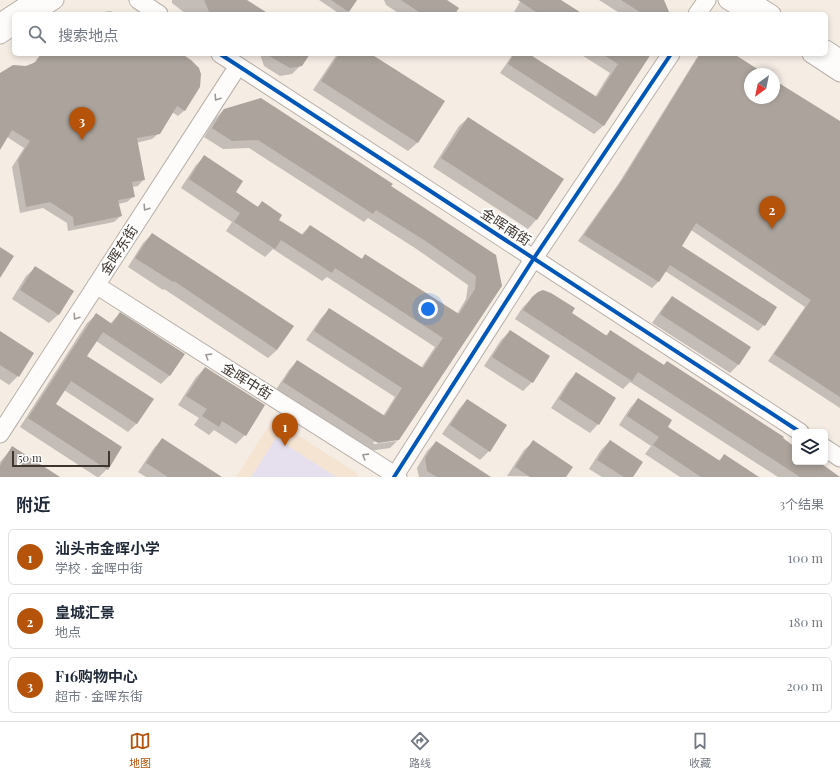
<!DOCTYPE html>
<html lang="zh">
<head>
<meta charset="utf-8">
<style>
	:root { --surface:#fff; --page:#f2f2f3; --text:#1f2937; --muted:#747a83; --line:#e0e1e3; --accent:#b45309 }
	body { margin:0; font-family:"Playfair Display","Noto Sans SC",serif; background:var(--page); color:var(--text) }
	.controls { position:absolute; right:12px; bottom:12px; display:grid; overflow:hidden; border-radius:6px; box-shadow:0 2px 6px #0003 }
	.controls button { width:36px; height:36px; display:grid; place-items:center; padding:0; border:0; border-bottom:1px solid var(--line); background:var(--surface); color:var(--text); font:20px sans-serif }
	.compass { position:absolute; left:744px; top:68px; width:36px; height:36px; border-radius:50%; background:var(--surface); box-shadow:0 2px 6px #0003; rotate:213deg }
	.scale { position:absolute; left:12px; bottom:10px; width:98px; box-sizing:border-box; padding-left:4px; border:2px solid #3e362e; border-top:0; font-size:11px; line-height:14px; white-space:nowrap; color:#3e362e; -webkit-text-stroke:3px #fff; paint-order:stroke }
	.you { position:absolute; left:428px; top:309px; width:14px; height:14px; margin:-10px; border:3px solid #fff; border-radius:50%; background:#1a73e8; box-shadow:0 0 0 6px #1a73e833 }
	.badge { display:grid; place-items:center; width:26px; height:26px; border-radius:50%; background:var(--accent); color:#fff; font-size:13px; font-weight:700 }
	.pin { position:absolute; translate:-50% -33px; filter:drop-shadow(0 1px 2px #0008) }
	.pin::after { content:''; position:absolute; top:21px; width:14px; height:12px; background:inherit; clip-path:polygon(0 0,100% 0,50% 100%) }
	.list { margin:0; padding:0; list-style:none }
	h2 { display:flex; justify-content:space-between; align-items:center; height:52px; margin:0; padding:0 16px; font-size:17px }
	h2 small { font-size:13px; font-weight:400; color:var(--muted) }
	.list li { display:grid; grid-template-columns:26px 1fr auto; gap:12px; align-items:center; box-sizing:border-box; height:56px; margin:0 8px 8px; padding:0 8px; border:1px solid var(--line); border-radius:6px }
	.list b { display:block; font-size:15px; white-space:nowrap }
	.list p { margin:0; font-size:13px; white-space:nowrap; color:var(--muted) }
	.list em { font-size:13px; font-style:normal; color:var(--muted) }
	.icon { flex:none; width:22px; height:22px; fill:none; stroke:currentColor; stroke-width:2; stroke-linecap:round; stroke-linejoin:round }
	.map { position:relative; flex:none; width:840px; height:477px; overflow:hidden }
	.search { position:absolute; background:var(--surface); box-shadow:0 2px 6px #0003; left:12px; right:12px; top:12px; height:44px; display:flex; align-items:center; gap:10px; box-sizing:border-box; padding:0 14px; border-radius:6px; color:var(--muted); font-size:15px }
	.sheet { height:244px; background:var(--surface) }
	nav { display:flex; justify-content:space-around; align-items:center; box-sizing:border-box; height:56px; border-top:1px solid var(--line); background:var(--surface); font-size:11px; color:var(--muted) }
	nav a { display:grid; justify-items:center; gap:2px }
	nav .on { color:var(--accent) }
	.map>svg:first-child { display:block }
</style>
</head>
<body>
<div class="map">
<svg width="840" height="477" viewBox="0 0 840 477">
	<rect width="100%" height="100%" fill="#f5ece4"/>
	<path fill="#f6e4d3" d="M273,419L357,473L358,477H236Z"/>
	<path fill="#e6e0ee" d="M276,438L336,477H251Z"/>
	<path fill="#0003" d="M172,0H245L267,14H186L172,3Z
		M319,0H356L346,14H340Z
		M384,0H445L454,14H400L386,5Z
		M521,0H559L581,14H518L514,12Z
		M599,0H663L669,14H621Z
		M110,11L118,14H92Z
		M41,54H180L185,110L178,116L172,112L159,133L152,139L136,143L144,179L138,186L132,187L134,196L127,202L118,204L121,216L114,222L68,231L67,223L43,208L20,213L12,167L24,148L7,137L0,148V74L33,64Z
		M247,54H259L251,56Z
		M260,54H309L301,65L292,74L280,76L264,66Z
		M337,54H369L443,101L417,143L408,151L313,90Z
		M513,54H527L595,97L610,73L580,54H649L603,126L594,134L500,73Z
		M700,54H732L763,74H750V98H774V81L840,123V408L768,361L805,307L691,230L680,246L764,325L758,331L665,271L658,282L652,288L578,241L619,183L696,59Z
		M224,109L390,187L495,256L399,439L397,441V439L373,442L374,444L397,441L390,448L369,451L275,391L289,370L297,361L383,416L395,397L306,340L321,318L329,310L421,368L435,347L327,277L322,281L273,249L265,257L226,231L232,222L181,188L196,165L205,156L235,192L257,207L262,203L277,220L301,235L310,226L361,259L365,256L457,314L466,299L468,285L415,248L368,218L364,222L249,148L223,149L204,137L215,119Z
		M468,118L563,179L536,220L528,229L433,167L459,126Z
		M152,234L277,350L268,358L164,289L163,290L128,267L143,243Z
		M35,268L73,292L58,315L49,323L12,299L26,276Z
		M672,297L739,364L730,373L652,323L664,306Z
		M532,298L570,313L605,336L611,331L663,366L667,362L795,448V462H816L839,477H778L630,382L623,389L515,319L523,307Z
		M120,313L170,375L161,384L96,341L86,356L137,423L128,432L64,390L55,404L107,469L99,477H97L20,427L87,323L96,315L110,324Z
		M510,331L549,357L532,382L523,391L484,366L501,340Z
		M0,332L18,376L9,385L0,379Z
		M205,368L245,435L236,444L214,430L209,435L194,425L199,418L178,405L196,377Z
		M576,373L598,424L590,433L551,408L568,382Z
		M638,399L667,427L718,461L725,455L757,477H680L645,454L651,446L619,425L630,408Z
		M467,400L489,451L480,460L442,434L459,409Z
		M162,439L219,477H146L138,472L154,448Z
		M610,441L632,477H602L589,469L601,450Z
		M436,442L489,477H419L417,468L427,451Z
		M533,442L565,477L507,476L524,450Z
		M12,448L58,477H0V462Z"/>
	<path fill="#aba39c" d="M204,0H247L269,14H210Z
		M331,0H357L349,12Z
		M401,0H447L459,8L455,14H422Z
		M518,0H561L583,14H539Z
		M621,0H664L670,14H643Z
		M41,54H182L191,60L199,68L201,74L200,87L185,111L177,106L160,134L137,138L145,180L132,182L135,197L118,200L122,216L74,226L73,217L50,202L26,207L18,160L30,141L12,130L0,150V73L13,65L26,66L36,62Z
		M266,54H310L302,66L290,68Z
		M339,54H371L445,101L418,143L321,81Z
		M514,54H529L597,97L618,64L602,54H651L604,126L508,64Z
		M700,54H734L765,74H750V98H774V80L840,121V397L774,354L811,300L696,223L682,246L777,307L765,326L670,265L659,282L584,235L625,176Z
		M261,98L393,184L391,186L496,255L502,286L399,440L378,443L283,382L297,360L385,416L402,388L314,331L329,308L423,368L443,338L335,268L332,273L281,240L275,249L234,222L240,213L189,179L204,155L243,181L236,192L258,207L262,201L282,215L279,220L303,235L310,225L362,259L365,254L459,314L475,289L476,276L424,240L376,210L373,214L258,140L232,141L212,128L224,109Z
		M468,117L564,179L537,220L441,158Z
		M152,233L294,326L277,350L174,281L173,282L135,258Z
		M0,247L14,256L0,278Z
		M35,266L74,291L59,315L20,290Z
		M543,290L551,293L575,308L572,313L607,336L610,330L664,365L667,361L784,437L783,438L795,447V462H819L840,477H800L638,372L632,381L523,310L532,297L538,292Z
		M672,296L751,347L739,365L660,314Z
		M120,312L185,354L170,376L103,332L87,356L154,399L137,424L71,381L56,404L122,447L108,470L28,418L96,313L112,324Z
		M510,330L550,356L533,383L492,357Z
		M0,331L34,353L19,377L0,365Z
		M205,367L265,405L246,436L222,421L219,427L202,416L207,409L186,396Z
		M576,372L616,398L599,425L559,399Z
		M638,398L672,420L668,427L720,461L724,454L759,477H701L653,445L659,437L627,416Z
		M467,399L507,425L490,452L450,425Z
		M162,438L222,477H168L146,463Z
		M533,440L573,467L566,477H530L515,467Z
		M610,440L643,462L633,477H624L597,460Z
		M436,441L491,477H437L427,471L425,458Z
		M12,446L60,477H0V466Z"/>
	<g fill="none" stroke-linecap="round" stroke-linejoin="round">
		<g stroke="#b8b0a9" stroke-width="19">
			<path id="minor" d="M138,0L159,14
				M727,0L749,14
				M750,0L772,14
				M33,14L55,0
				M697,14L707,0
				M0,22L34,0
				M0,35L14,26
				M826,49L840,58
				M220,54L800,432
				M811,54L840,73
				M96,285L398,477
				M0,434L238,66
				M825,448L840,458
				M394,477L534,258L671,54"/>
		</g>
		<use href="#minor" stroke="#fefcfb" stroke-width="17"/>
		<g stroke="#fff" stroke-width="6">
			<path id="cycleway" d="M220,54L800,432
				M394,477L534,258L671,54"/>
		</g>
		<use href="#cycleway" stroke="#0057b8" stroke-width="4"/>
	</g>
	<defs><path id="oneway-chevron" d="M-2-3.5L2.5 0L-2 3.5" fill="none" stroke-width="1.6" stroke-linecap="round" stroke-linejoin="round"/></defs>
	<g stroke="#9e9994">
		<use href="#oneway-chevron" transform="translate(217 98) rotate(123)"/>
		<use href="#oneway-chevron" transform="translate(146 208) rotate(123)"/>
		<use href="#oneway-chevron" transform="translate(76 317) rotate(123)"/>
		<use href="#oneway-chevron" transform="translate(208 356) rotate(-148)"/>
		<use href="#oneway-chevron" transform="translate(365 456) rotate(-148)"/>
	</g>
	<g text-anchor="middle" stroke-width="4" stroke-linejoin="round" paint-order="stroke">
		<g font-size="14" fill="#3e362e" stroke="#fff">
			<text transform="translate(506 227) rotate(33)" y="5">金晖南街</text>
			<text transform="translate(119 250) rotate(-57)" y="5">金晖东街</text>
			<text transform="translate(247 381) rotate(32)" y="5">金晖中街</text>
		</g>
	</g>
</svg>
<div class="controls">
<button><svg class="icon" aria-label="layers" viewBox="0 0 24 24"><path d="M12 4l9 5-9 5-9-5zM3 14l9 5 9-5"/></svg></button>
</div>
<svg class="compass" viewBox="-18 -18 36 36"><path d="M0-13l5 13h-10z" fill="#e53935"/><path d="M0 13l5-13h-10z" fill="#747a83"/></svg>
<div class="scale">50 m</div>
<div class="you"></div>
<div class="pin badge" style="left:285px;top:446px">1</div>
<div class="pin badge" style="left:772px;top:229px">2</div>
<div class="pin badge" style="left:82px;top:140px">3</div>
<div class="search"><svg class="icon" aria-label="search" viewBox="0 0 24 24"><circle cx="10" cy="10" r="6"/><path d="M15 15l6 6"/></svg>搜索地点</div>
</div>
<section class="sheet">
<h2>附近<small>3个结果</small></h2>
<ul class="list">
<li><span class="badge">1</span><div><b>汕头市金晖小学</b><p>学校 · 金晖中街</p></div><em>100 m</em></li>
<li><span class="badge">2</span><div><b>皇城汇景</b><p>地点</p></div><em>180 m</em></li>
<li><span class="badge">3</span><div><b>F16购物中心</b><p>超市 · 金晖东街</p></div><em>200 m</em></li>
</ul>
</section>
<nav>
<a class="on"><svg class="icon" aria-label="map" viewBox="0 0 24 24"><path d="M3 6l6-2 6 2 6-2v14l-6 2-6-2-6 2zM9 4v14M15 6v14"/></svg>地图</a>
<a><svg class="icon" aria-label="directions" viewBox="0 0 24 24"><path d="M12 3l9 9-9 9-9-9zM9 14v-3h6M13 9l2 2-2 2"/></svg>路线</a>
<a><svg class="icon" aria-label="saved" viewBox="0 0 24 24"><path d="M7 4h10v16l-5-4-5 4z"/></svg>收藏</a>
</nav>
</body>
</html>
